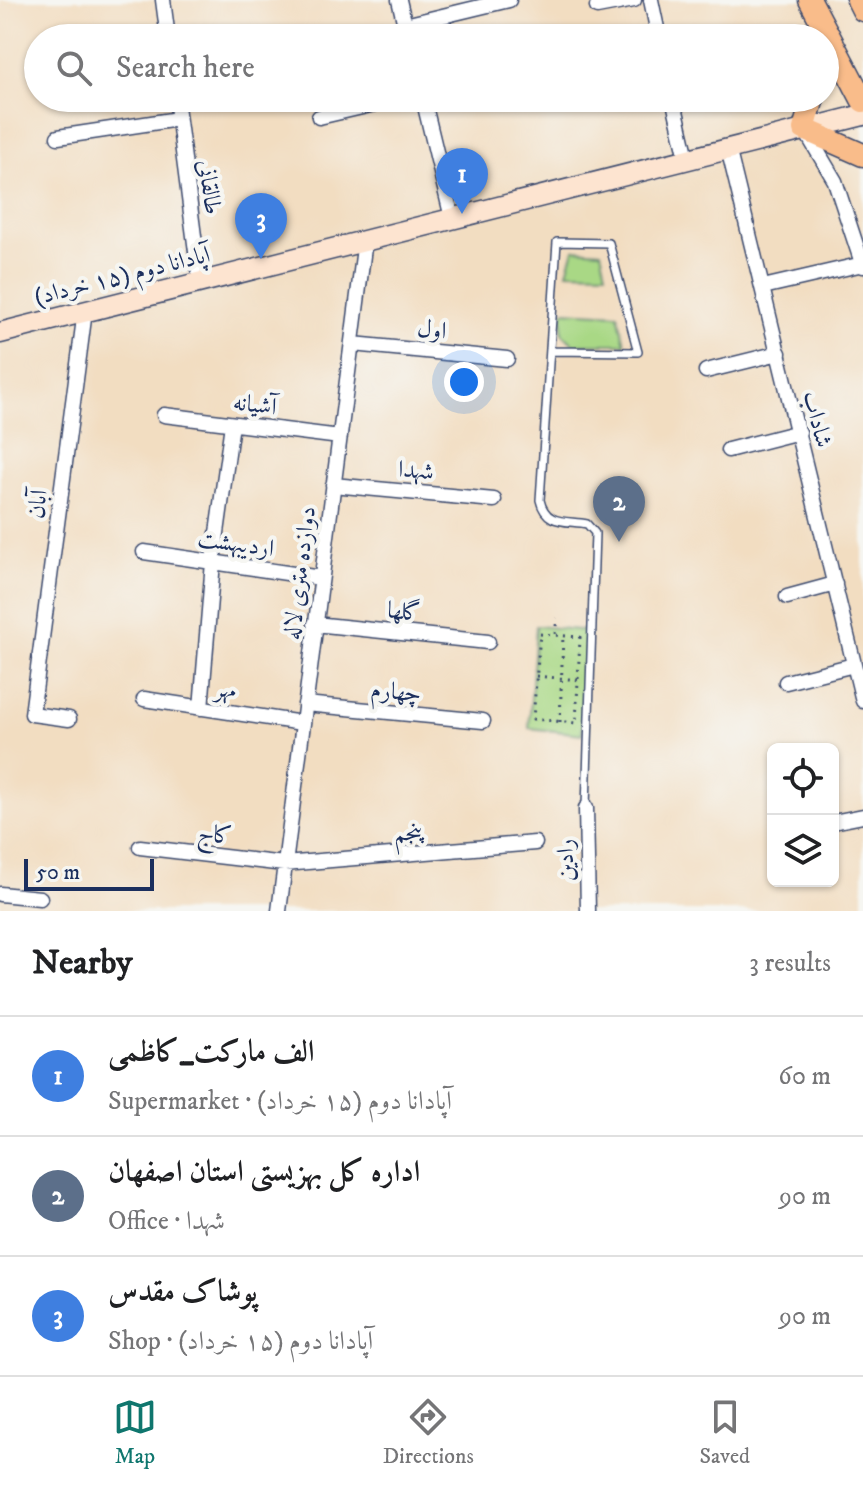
<!DOCTYPE html>
<html lang="en">
<head>
<meta charset="utf-8">
<style>
	:root { --surface:#fff; --page:#f6f6f6; --text:#202124; --muted:#757577; --line:#e0e0e0; --accent:#0f766e }
	body { margin:0; font-family:"IM FELL DW Pica",Amiri,serif; background:var(--page); color:var(--text) }
	.controls { position:absolute; right:24px; bottom:24px; display:grid; overflow:hidden; border-radius:12px; box-shadow:0 2px 6px #0004 }
	.controls button { width:72px; height:72px; display:grid; place-items:center; padding:0; border:0; border-bottom:2px solid var(--line); background:var(--surface); color:var(--text); font:40px sans-serif }
	.scale { position:absolute; left:24px; bottom:20px; width:130px; box-sizing:border-box; padding-left:8px; border:4px solid #1b2f5e; border-top:0; font-size:22px; line-height:28px; white-space:nowrap; color:#1b2f5e; -webkit-text-stroke:6px #f6f6f2; paint-order:stroke }
	.you { position:absolute; left:464px; top:382px; width:28px; height:28px; margin:-20px; border:6px solid #fff; border-radius:50%; background:#1a73e8; box-shadow:0 0 0 12px #1a73e833 }
	.badge { display:grid; place-items:center; width:52px; height:52px; border-radius:50%; background:var(--accent); color:#fff; font-size:26px; font-weight:700 }
	.pin { position:absolute; translate:-50% -66px; filter:drop-shadow(0 2px 4px #0008) }
	.pin::after { content:''; position:absolute; top:42px; width:28px; height:24px; background:inherit; clip-path:polygon(0 0,100% 0,50% 100%) }
	.list { margin:0; padding:0; list-style:none }
	h2 { display:flex; justify-content:space-between; align-items:center; height:104px; margin:0; padding:0 32px; font-size:34px }
	h2 small { font-size:26px; font-weight:400; color:var(--muted) }
	.list li { display:grid; grid-template-columns:52px 1fr auto; gap:24px; align-items:center; box-sizing:border-box; height:120px; padding:0 32px; border-top:2px solid var(--line) }
	.list b { display:block; font-size:30px; white-space:nowrap }
	.list p { margin:0; font-size:26px; white-space:nowrap; color:var(--muted) }
	.list em { font-size:26px; font-style:normal; color:var(--muted) }
	.icon { flex:none; width:44px; height:44px; fill:none; stroke:currentColor; stroke-width:2; stroke-linecap:round; stroke-linejoin:round }
	.map { position:relative; flex:none; width:863px; height:911px; overflow:hidden }
	.search { position:absolute; background:var(--surface); box-shadow:0 2px 6px #0004; left:24px; right:24px; top:24px; height:88px; display:flex; align-items:center; gap:20px; box-sizing:border-box; padding:0 28px; border-radius:44px; color:var(--muted); font-size:30px }
	.sheet { height:464px; background:var(--surface) }
	nav { display:flex; justify-content:space-around; align-items:center; box-sizing:border-box; height:112px; border-top:2px solid var(--line); background:var(--surface); font-size:22px; color:var(--muted) }
	nav a { display:grid; justify-items:center; gap:4px }
	nav .on { color:var(--accent) }
	.map>svg:first-child { display:block }
</style>
</head>
<body>
<div class="map">
<svg width="863" height="911" viewBox="0 0 863 911">
	<rect width="100%" height="100%" fill="#f6f6f2"/>
	<filter id="ink" filterUnits="userSpaceOnUse"><feTurbulence type="fractalNoise" baseFrequency=".0125" numOctaves="2"/><feDisplacementMap in="SourceGraphic" scale="16" xChannelSelector="R" yChannelSelector="G"/><feConvolveMatrix kernelMatrix="1 2 1 2 8 2 1 2 1" color-interpolation-filters="sRGB"/></filter>
	<filter id="wash" filterUnits="userSpaceOnUse"><feTurbulence type="fractalNoise" baseFrequency=".006" numOctaves="4" result="noise"/><feDisplacementMap in="SourceGraphic" scale="32" xChannelSelector="R" yChannelSelector="G"/><feGaussianBlur stdDeviation="1.8" result="paint"/><feColorMatrix in="noise" values="0 0 0 0 0 0 0 0 0 0 0 0 0 0 0 0 0 1.4 0 .05"/><feComposite in="paint" operator="in"/></filter>
	<g filter="url(#wash)">
		<rect width="100%" height="100%" fill="#f2ddc1"/>
		<path fill="#a9d885" stroke="#628472" stroke-width="2" d="M574,249L601,251L606,273L567,272Z
			M563,311L618,314L625,344H573L562,333Z
			M536,626L587,631L582,734L529,728Z"/>
	</g>
	<g filter="url(#ink)">
		<g fill="none" stroke-linecap="round" stroke-linejoin="round">
			<g stroke="#3b496d" stroke-width="10">
				<path id="lane" d="M551,351L638,352L609,243L557,242L540,500C546,526 566,520 587,524L595,533L586,807"/>
			</g>
			<g stroke="#3b496d" stroke-width="17">
				<path id="street" d="M163,0L168,38
					M399,0L408,38
					M651,0L659,38
					M597,7L634,0
					M405,25L509,0
					M176,98L200,282
					M423,98L452,218
					M673,98L687,158
					M319,117L401,98
					M806,132L835,181L863,266
					M58,137L178,119
					M728,148L863,701
					M763,287L863,264
					M353,344L507,359
					M706,371L779,353
					M164,415L340,437
					M728,450L799,432
					M333,485L494,500
					M144,552L321,578
					M787,597L835,584
					M315,624L488,642
					M786,682L854,665
					M144,699L302,723
					M305,704L483,721
					M201,708L213,562L232,424
					M69,719L32,714L85,311
					M586,808L588,911
					M833,822L863,816
					M140,847L284,864L535,843
					M0,894L40,898
					M279,911L365,240"/>
			</g>
			<g stroke="#3b496d" stroke-width="23">
				<path id="secondary" d="M0,333L863,115"/>
			</g>
			<g stroke="#3b496d" stroke-width="25">
				<path id="primary" d="M810,0L863,101
					M858,0L863,10
					M813,98L804,129L863,155"/>
			</g>
			<path stroke="#3b496d" stroke-width="3" stroke-dasharray="2 6" stroke-linecap="butt" d="M540,634L580,637L576,723L533,719Z
				M555,634L557,618
				M536,676L580,680
				M560,722L563,635"/>
			<use href="#lane" stroke="#fff" stroke-width="7"/>
			<use href="#street" stroke="#fff" stroke-width="14"/>
			<use href="#secondary" stroke="#fde4d0" stroke-width="20"/>
			<use href="#primary" stroke="#f9bc8a" stroke-width="22"/>
		</g>
	</g>
	<g text-anchor="middle" stroke-width="8" stroke-linejoin="round" paint-order="stroke">
		<g font-size="24" fill="#1b2f5e" stroke="#f6f6f2">
			<text transform="translate(210 187) rotate(82)" y="8">طالقانی</text>
			<text transform="translate(122 275) rotate(-14)" y="8">آپادانا دوم (۱۵ خرداد)</text>
			<text transform="translate(432 329) rotate(6)" y="8">اول</text>
			<text transform="translate(255 404) rotate(7)" y="8">آشیانه</text>
			<text transform="translate(818 419) rotate(76)" y="8">شاداب</text>
			<text transform="translate(416 470) rotate(5)" y="8">شهدا</text>
			<text transform="translate(37 504) rotate(-82)" y="8">آبان</text>
			<text transform="translate(236 543) rotate(8)" y="8">اردیبهشت</text>
			<text transform="translate(299 573) rotate(-83)" y="8">دوازده متری لاله</text>
			<text transform="translate(404 611) rotate(6)" y="8">گلها</text>
			<text transform="translate(226 689) rotate(8)" y="8">مهر</text>
			<text transform="translate(396 691) rotate(5)" y="8">چهارم</text>
			<text transform="translate(408 832) rotate(-5)" y="8">پنجم</text>
			<text transform="translate(215 834) rotate(7)" y="8">کاج</text>
			<text transform="translate(565 860) rotate(-91)" y="8">رادین</text>
		</g>
	</g>
</svg>
<div class="controls">
<button><svg class="icon" aria-label="locate" viewBox="0 0 24 24"><circle cx="12" cy="12" r="6"/><path d="M12 2v4M12 18v4M2 12h4M18 12h4"/></svg></button>
<button><svg class="icon" aria-label="layers" viewBox="0 0 24 24"><path d="M12 4l9 5-9 5-9-5zM3 14l9 5 9-5"/></svg></button>
</div>
<div class="scale">50 m</div>
<div class="you"></div>
<div class="pin badge" style="left:462px;top:214px;background:#3f7fe0">1</div>
<div class="pin badge" style="left:619px;top:542px;background:#5c6f8a">2</div>
<div class="pin badge" style="left:261px;top:259px;background:#3f7fe0">3</div>
<div class="search"><svg class="icon" aria-label="search" viewBox="0 0 24 24"><circle cx="10" cy="10" r="6"/><path d="M15 15l6 6"/></svg>Search here</div>
</div>
<section class="sheet">
<h2>Nearby<small>3 results</small></h2>
<ul class="list">
<li><span class="badge" style="background:#3f7fe0">1</span><div><b>الف مارکت_کاظمی</b><p>Supermarket · آپادانا دوم (۱۵ خرداد)</p></div><em>60 m</em></li>
<li><span class="badge" style="background:#5c6f8a">2</span><div><b>اداره کل بهزیستی استان اصفهان</b><p>Office · شهدا</p></div><em>90 m</em></li>
<li><span class="badge" style="background:#3f7fe0">3</span><div><b>پوشاک مقدس</b><p>Shop · آپادانا دوم (۱۵ خرداد)</p></div><em>90 m</em></li>
</ul>
</section>
<nav>
<a class="on"><svg class="icon" aria-label="map" viewBox="0 0 24 24"><path d="M3 6l6-2 6 2 6-2v14l-6 2-6-2-6 2zM9 4v14M15 6v14"/></svg>Map</a>
<a><svg class="icon" aria-label="directions" viewBox="0 0 24 24"><path d="M12 3l9 9-9 9-9-9zM9 14v-3h6M13 9l2 2-2 2"/></svg>Directions</a>
<a><svg class="icon" aria-label="saved" viewBox="0 0 24 24"><path d="M7 4h10v16l-5-4-5 4z"/></svg>Saved</a>
</nav>
</body>
</html>
